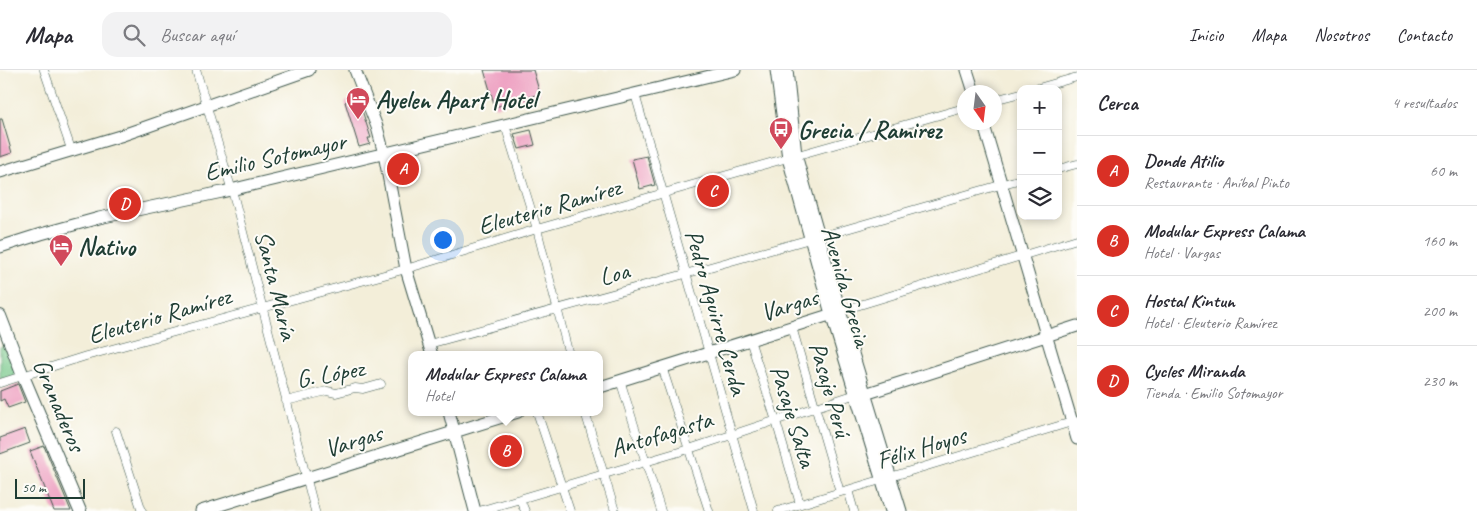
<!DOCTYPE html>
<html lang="es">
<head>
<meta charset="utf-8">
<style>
	:root { --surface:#fff; --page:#f2f2f3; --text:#2b2b33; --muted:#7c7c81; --line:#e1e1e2; --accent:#d93025 }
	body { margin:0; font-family:Caveat,sans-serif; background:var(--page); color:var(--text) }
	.controls { position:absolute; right:15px; top:15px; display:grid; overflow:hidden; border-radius:10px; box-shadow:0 2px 8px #0003 }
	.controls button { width:45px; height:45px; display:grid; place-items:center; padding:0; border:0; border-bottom:1px solid var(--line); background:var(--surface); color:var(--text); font:25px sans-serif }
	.compass { position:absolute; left:957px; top:15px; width:45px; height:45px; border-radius:50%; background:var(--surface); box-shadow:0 2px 8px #0003; rotate:166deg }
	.scale { position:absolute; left:15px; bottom:12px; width:70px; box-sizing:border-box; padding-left:5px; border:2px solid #1f3d34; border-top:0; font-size:14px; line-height:18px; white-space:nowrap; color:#1f3d34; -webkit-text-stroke:4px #fdfcf7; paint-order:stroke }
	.you { position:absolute; left:442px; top:169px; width:18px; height:18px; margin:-12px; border:4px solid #fff; border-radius:50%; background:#1a73e8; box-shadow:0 0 0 8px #1a73e833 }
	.badge { display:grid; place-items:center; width:32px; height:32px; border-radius:50%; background:var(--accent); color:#fff; font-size:16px; font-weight:700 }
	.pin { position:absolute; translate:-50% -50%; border:2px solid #fff; box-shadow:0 1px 5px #0006 }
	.popup { position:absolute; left:408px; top:281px; width:195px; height:65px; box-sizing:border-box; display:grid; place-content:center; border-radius:10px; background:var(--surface); filter:drop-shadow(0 1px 4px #0005); font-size:16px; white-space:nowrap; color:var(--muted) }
	.popup b { font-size:19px; color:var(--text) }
	.popup::after { content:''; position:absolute; left:50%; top:100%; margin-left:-10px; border:10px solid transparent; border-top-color:var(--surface) }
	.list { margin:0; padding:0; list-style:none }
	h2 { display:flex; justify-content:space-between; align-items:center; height:65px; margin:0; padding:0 20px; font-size:21px }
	h2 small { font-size:16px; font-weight:400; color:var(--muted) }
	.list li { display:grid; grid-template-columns:32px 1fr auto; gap:15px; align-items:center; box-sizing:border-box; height:70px; padding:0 20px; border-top:1px solid var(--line) }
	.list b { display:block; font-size:19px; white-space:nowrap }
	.list p { margin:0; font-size:16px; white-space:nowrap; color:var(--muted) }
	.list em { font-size:16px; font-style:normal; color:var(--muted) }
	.icon { flex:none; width:28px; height:28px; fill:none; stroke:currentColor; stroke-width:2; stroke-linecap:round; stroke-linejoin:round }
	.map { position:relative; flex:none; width:1077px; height:441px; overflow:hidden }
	header { display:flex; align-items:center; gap:30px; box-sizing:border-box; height:70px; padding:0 25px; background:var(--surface); border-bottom:1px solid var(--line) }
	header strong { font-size:24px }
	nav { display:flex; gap:28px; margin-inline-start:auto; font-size:18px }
	.search { width:350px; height:45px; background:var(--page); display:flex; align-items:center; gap:12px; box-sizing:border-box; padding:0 18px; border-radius:15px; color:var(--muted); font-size:19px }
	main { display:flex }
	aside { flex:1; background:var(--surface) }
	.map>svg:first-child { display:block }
</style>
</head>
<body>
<header>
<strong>Mapa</strong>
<div class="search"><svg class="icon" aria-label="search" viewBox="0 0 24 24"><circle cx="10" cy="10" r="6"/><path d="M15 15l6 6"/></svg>Buscar aquí</div>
<nav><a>Inicio</a><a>Mapa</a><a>Nosotros</a><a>Contacto</a></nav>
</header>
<main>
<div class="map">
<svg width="1077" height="441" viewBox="0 0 1077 441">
	<rect width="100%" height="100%" fill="#fdfcf7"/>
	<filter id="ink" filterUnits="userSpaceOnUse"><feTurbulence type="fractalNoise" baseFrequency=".02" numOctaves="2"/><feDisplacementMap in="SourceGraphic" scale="10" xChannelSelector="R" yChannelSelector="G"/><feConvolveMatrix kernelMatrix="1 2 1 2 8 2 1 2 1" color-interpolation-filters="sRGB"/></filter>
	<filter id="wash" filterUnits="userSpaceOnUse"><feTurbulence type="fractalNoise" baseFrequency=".0096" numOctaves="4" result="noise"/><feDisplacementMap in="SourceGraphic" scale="20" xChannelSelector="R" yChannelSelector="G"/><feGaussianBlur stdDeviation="1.12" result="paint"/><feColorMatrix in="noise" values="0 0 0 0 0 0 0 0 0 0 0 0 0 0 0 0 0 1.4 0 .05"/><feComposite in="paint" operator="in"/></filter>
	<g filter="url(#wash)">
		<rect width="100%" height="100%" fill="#f3eed9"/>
		<path fill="#75c789" stroke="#4a825e" d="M5,275L17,305L0,310V277Z"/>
		<g id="blocks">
			<path fill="#ed9cbf" d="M484,0H533L540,24L495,37Z
				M358,28L371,68H368L370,74L359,77L345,32Z
				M0,49H2L12,83L0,87Z
				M531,60L535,75L519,79L514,64Z
				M407,86L413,106L398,110L393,92L395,89Z
				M647,86L655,115L640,119L632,89Z
				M18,314L25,332L8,338L4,329L0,331V321Z
				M25,359L30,373L0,384V368Z
				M44,376L71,441H54L30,381Z"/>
		</g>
	</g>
	<g filter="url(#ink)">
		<use href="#blocks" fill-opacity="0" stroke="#3f584d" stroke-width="1"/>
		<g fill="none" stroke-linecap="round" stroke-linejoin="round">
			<g stroke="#3f584d" stroke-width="9">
				<path id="street" d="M44,0L72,82
					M196,0L235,131L315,441
					M1035,19L1077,7
					M635,24L754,441
					M994,30L1021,23
					M505,55L537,159L569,285
					M1058,99L1077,94
					M819,167L1021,109
					M840,241L1077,169
					M792,257L840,422
					M750,270L776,351L800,434
					M429,274L685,204L810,169
					M662,297L709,441
					M620,310L661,441
					M0,313L86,286L406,199L537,159L964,38
					M286,331L327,321L336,323L355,318L363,319L381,314
					M537,342L570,441
					M585,342L615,441
					M116,361L142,441
					M848,420L854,441
					M520,429L525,441
					M479,441L689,379L856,324
					M778,441L1075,351"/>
			</g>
			<g stroke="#3f584d" stroke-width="13">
				<path id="secondary" d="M355,0L377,57L384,84L406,199L432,285
					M776,0L788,88L831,244L891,441
					M787,0L796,85L840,241L901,441
					M967,0L974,22
					M983,52L1077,369
					M0,102L120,66L309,0
					M0,177L41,164L99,148L222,122L735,0
					M600,317L839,242
					M865,324L1077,256
					M449,342L475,441
					M201,441L518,342"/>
			</g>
			<g stroke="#3f584d" stroke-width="14">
				<path id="primary" d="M0,246L23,306L80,441"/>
			</g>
			<use href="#street" stroke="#fff" stroke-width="8"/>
			<use href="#secondary" stroke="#fff" stroke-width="11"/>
			<use href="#primary" stroke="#fff" stroke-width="12"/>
		</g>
	</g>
	<defs>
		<g id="hotel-pin" transform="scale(1.25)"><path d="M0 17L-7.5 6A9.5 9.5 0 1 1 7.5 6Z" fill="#d1495b" stroke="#fdfcf7"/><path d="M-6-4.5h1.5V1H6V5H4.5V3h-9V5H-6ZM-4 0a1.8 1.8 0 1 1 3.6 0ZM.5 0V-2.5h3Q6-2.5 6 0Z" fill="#fff"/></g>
		<g id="bus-pin" transform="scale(1.25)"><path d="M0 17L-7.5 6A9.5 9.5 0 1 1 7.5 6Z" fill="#d1495b" stroke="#fdfcf7"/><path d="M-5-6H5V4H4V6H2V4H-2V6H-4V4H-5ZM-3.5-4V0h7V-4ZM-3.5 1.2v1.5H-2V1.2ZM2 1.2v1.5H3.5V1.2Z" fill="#fff"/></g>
	</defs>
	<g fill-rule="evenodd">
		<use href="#hotel-pin" x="358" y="29"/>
		<use href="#bus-pin" x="781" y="59"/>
		<use href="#hotel-pin" x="61" y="176"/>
	</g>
	<g text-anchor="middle" stroke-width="4" stroke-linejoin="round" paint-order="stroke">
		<g font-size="25" font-weight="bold" fill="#1f3d34" stroke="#fdfcf7" text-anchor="start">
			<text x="376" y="38">Ayelen Apart Hotel</text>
			<text x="798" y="68">Grecia / Ramirez</text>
			<text x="78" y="185">Nativo</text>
		</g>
		<g font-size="25" fill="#1f3d34" stroke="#fdfcf7">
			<text transform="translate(275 86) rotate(-13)" y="9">Emilio Sotomayor</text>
			<text transform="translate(549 136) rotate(-16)" y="9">Eleuterio Ramírez</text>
			<text transform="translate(614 203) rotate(-15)" y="9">Loa</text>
			<text transform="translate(277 215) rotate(76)" y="9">Santa María</text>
			<text transform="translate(847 216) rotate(74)" y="9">Avenida Grecia</text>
			<text transform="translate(789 234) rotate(-17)" y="9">Vargas</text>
			<text transform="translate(717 242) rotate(74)" y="9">Pedro Aguirre Cerda</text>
			<text transform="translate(159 245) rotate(-16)" y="9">Eleuterio Ramírez</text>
			<text transform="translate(330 303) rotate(-10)" y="9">G. López</text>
			<text transform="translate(831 319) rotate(74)" y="9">Pasaje Perú</text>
			<text transform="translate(60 335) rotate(67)" y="9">Granaderos</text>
			<text transform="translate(794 346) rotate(73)" y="9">Pasaje Salta</text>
			<text transform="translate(661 363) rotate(-17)" y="9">Antofagasta</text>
			<text transform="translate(353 370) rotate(-17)" y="9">Vargas</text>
			<text transform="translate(921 377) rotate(-17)" y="9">Félix Hoyos</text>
		</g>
	</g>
</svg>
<div class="controls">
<button>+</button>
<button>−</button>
<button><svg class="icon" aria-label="layers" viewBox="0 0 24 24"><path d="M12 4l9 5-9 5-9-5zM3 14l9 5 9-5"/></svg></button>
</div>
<svg class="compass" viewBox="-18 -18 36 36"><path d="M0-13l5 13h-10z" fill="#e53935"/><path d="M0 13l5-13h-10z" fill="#7c7c81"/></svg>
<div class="scale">50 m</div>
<div class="you"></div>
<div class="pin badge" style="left:403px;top:99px">A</div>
<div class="pin badge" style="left:506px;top:381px">B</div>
<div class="popup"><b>Modular Express Calama</b>Hotel</div>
<div class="pin badge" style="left:713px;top:121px">C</div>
<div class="pin badge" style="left:125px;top:134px">D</div>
</div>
<aside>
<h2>Cerca<small>4 resultados</small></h2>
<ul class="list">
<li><span class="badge">A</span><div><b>Donde Atilio</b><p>Restaurante · Aníbal Pinto</p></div><em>60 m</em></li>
<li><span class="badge">B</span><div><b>Modular Express Calama</b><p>Hotel · Vargas</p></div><em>160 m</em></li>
<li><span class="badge">C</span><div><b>Hostal Kintun</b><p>Hotel · Eleuterio Ramírez</p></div><em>200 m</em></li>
<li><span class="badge">D</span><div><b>Cycles Miranda</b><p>Tienda · Emilio Sotomayor</p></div><em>230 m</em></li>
</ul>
</aside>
</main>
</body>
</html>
